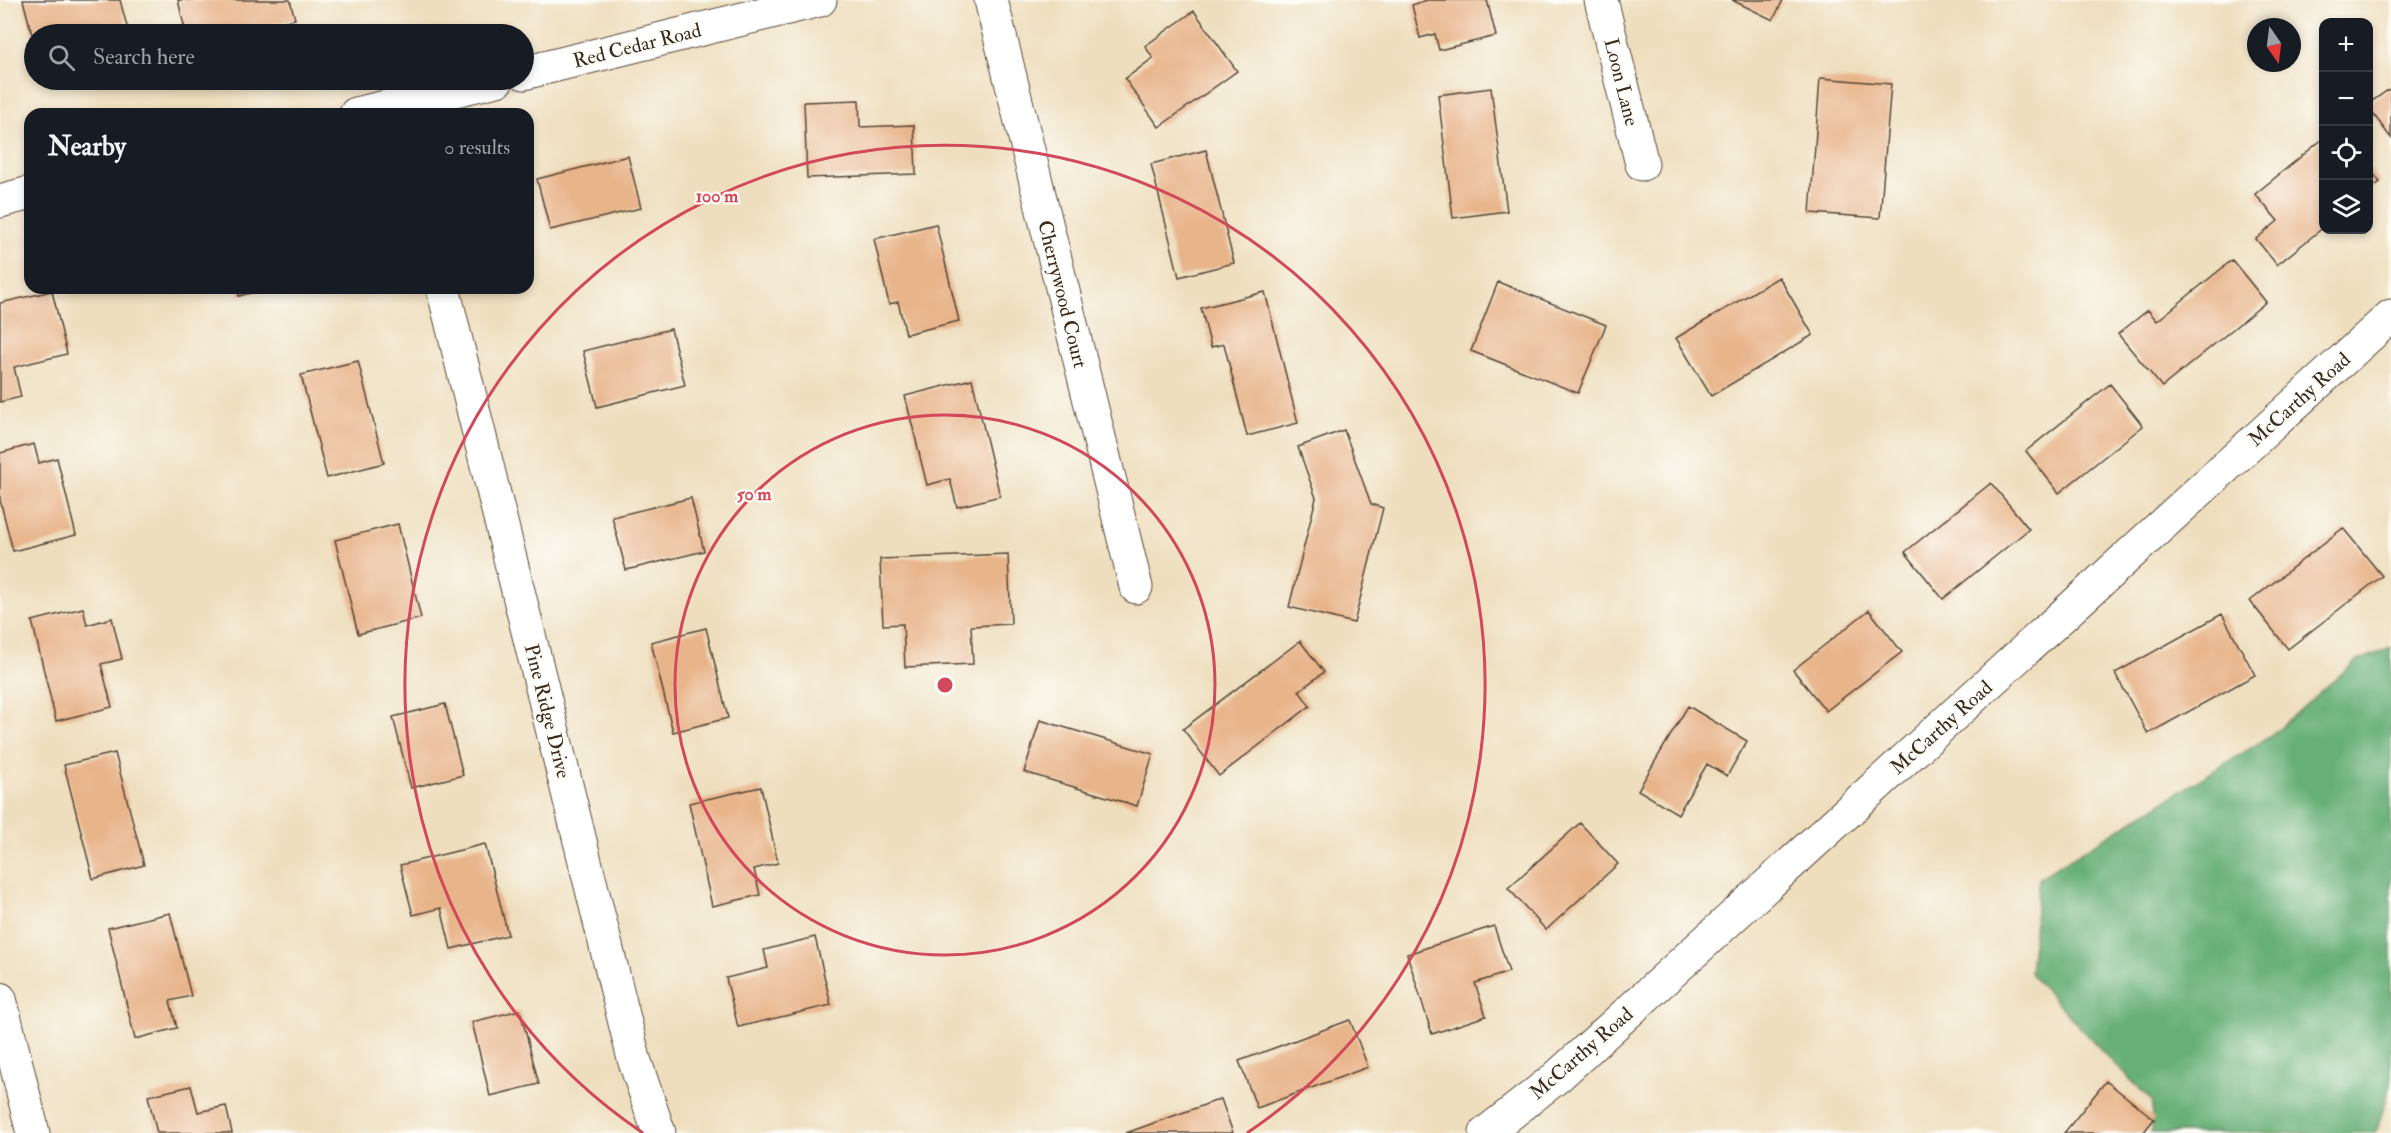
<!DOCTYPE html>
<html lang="en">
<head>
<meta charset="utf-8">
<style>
	:root { --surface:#171b24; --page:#242831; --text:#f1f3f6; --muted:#9ea1a6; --line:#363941 }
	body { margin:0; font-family:"IM FELL Double Pica",serif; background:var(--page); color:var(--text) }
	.controls { position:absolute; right:18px; top:18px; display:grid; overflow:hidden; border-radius:12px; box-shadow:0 3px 9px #0003 }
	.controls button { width:54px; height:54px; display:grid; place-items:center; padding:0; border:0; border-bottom:2px solid var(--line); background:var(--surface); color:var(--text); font:30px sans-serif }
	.compass { position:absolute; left:2247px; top:18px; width:54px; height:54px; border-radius:50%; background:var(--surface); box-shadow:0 3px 9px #0003; rotate:166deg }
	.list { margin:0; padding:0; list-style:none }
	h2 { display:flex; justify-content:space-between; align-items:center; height:78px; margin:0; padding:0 24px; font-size:26px }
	h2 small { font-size:20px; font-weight:400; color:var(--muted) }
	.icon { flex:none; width:33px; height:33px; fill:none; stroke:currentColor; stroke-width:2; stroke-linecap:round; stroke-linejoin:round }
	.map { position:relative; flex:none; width:2391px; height:1133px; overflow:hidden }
	.search { position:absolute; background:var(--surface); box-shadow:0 3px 9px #0003; left:24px; top:24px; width:510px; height:66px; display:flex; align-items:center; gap:15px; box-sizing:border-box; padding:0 21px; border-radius:33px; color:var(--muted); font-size:22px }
	.panel { position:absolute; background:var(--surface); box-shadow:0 3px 9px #0003; left:24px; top:108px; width:510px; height:186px; border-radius:18px }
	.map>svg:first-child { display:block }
</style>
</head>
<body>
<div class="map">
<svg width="2391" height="1133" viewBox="0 0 2391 1133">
	<rect width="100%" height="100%" fill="#fdfcf7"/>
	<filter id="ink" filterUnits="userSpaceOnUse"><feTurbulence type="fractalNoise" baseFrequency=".0167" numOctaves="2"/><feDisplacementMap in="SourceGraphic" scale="12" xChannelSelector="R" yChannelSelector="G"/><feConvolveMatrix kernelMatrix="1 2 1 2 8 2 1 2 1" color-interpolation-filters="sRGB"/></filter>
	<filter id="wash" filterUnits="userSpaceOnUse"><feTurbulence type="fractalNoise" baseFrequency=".008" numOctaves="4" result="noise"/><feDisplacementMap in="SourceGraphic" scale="24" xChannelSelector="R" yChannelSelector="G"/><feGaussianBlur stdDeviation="1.35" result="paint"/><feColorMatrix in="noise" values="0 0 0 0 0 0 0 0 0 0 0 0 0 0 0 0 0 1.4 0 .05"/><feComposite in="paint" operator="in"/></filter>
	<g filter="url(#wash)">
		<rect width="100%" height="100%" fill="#eedebd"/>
		<path fill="#66af76" stroke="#506c4a" stroke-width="1.5" d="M2391,648V1084L2376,1133H2151L2153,1102L2104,1053L2030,973L2039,878L2269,737L2355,662Z"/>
		<g id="blocks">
			<path fill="#e8b48a" d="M23,0H120L129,34H34V42Z
				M178,0H290L295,19L232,34H186Z
				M1427,0H1487L1496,36L1439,50L1435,34L1420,38L1412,5Z
				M1732,0H1783L1773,20Z
				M1194,11L1237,71L1159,127L1125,79L1153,58L1145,46Z
				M1820,78L1891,84L1880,218L1810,213Z
				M1491,88L1507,211L1453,218L1438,95Z
				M2391,88V138L2368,107V104Z
				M859,100L860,127L914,125L916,174L807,178L804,102Z
				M2324,138V227L2277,265L2256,239L2278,221L2255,194Z
				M1206,150L1234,263L1179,277L1151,164Z
				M628,156L641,208L550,230L537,179Z
				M2368,167L2380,182L2368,191Z
				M936,224L959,321L906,334L898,302L889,304L874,239Z
				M2232,260L2266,302L2162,387L2118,334L2148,310L2157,321Z
				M1779,277L1813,335L1711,396L1676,338Z
				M1498,282L1606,325L1578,393L1471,351Z
				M237,288H266V289L239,296Z
				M52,291L67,354L14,367L21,397L0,402V303Z
				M1265,292L1298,423L1247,436L1224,344L1211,347L1201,308Z
				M671,329L685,385L597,407L583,351Z
				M358,361L384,463L327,478L301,375Z
				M972,379L1000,496L957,507L950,479L927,485L905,396Z
				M2110,384L2143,426L2059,493L2026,451Z
				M1344,430L1371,504L1383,508L1354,623L1289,607L1316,498L1298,447Z
				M34,444L39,463L57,458L76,535L13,551L0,500V453Z
				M1991,483L2029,529L1943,599L1905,552Z
				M691,498L704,551L626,570L612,517Z
				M398,524L421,618L358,634L335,540Z
				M2343,528L2382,576L2288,649L2250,601Z
				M1008,554L1011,624L971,626L973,664L905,667L903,624L883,625L880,559Z
				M83,608L87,625L112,618L122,659L101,664L112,707L56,721L32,621Z
				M1869,610L1902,652L1826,711L1793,670Z
				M2222,614L2255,675L2148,734L2115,673Z
				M706,628L728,718L673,732L651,642Z
				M1300,641L1324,672L1299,691L1310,706L1219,776L1183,729Z
				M445,704L463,775L411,788L393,717Z
				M1688,706L1747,741L1727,776L1707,764L1678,814L1638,790Z
				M1040,720L1153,754L1137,806L1024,772Z
				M115,753L144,865L93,879L64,765Z
				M761,787L778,863L754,869L760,895L712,906L689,803Z
				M1580,823L1618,864L1546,930L1508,888Z
				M485,844L508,935L451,949L441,908L413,915L400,865Z
				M170,913L191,996L170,1001L177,1028L135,1039L108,928Z
				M1494,926L1509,972L1475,983L1486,1016L1432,1034L1407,954Z
				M815,937L831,1005L738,1027L726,978L768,968L764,950Z
				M520,1010L539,1084L490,1096L472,1022Z
				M1350,1020L1368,1067L1257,1108L1239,1061Z
				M2106,1081L2154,1119L2143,1133H2064Z
				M191,1086L198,1112L226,1106L232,1133H157L148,1096Z
				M1221,1099L1233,1133H1126Z"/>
		</g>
	</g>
	<g filter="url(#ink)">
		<use href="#blocks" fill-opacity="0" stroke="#564536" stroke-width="1.5"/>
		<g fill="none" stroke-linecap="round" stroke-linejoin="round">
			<g stroke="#564536" stroke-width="35">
				<path id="minor" d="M991,0L1136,587
					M1601,0L1642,164
					M524,73L820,0
					M356,114L497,80
					M0,201L30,193
					M443,288L634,1059L659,1133
					M0,999L33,1133
					M1486,1133L1557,1077L2391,316"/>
			</g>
			<use href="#minor" stroke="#fff" stroke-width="33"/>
		</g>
	</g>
	<g fill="none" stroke="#d1495b" stroke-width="3">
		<circle cx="945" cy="685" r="270"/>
		<path d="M643 1133A540 540 0 1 1 1247 1133"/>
	</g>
	<g text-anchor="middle" stroke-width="4.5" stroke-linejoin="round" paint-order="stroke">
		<g font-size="20" fill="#3b2a1e" stroke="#fdfcf7">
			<text transform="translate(637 45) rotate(-14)" y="7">Red Cedar Road</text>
			<text transform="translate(1622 82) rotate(76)" y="7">Loon Lane</text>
			<text transform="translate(1063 294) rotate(76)" y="7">Cherrywood Court</text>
			<text transform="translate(2299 399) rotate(-42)" y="7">McCarthy Road</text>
			<text transform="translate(548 711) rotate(76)" y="7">Pine Ridge Drive</text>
			<text transform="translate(1941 727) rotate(-42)" y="7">McCarthy Road</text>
			<text transform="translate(1581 1053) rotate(-41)" y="7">McCarthy Road</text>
		</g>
	</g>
	<circle cx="945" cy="685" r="9" fill="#d1495b" stroke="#fdfcf7" stroke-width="3"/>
	<g font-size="18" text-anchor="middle" font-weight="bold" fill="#d1495b" stroke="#fdfcf7" stroke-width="4.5" stroke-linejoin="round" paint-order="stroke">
		<text x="717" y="202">100 m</text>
		<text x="754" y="500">50 m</text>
	</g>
</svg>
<div class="controls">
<button>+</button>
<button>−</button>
<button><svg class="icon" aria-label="locate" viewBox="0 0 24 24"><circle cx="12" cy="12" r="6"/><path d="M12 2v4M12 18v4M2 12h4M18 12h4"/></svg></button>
<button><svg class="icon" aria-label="layers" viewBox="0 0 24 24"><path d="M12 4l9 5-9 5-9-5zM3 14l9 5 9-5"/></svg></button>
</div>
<svg class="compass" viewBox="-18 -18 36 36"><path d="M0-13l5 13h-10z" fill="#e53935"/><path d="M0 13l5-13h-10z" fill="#9ea1a6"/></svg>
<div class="search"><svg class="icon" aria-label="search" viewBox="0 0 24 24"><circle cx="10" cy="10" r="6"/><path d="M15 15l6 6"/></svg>Search here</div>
<section class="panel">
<h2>Nearby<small>0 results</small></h2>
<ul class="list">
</ul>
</section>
</div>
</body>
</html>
